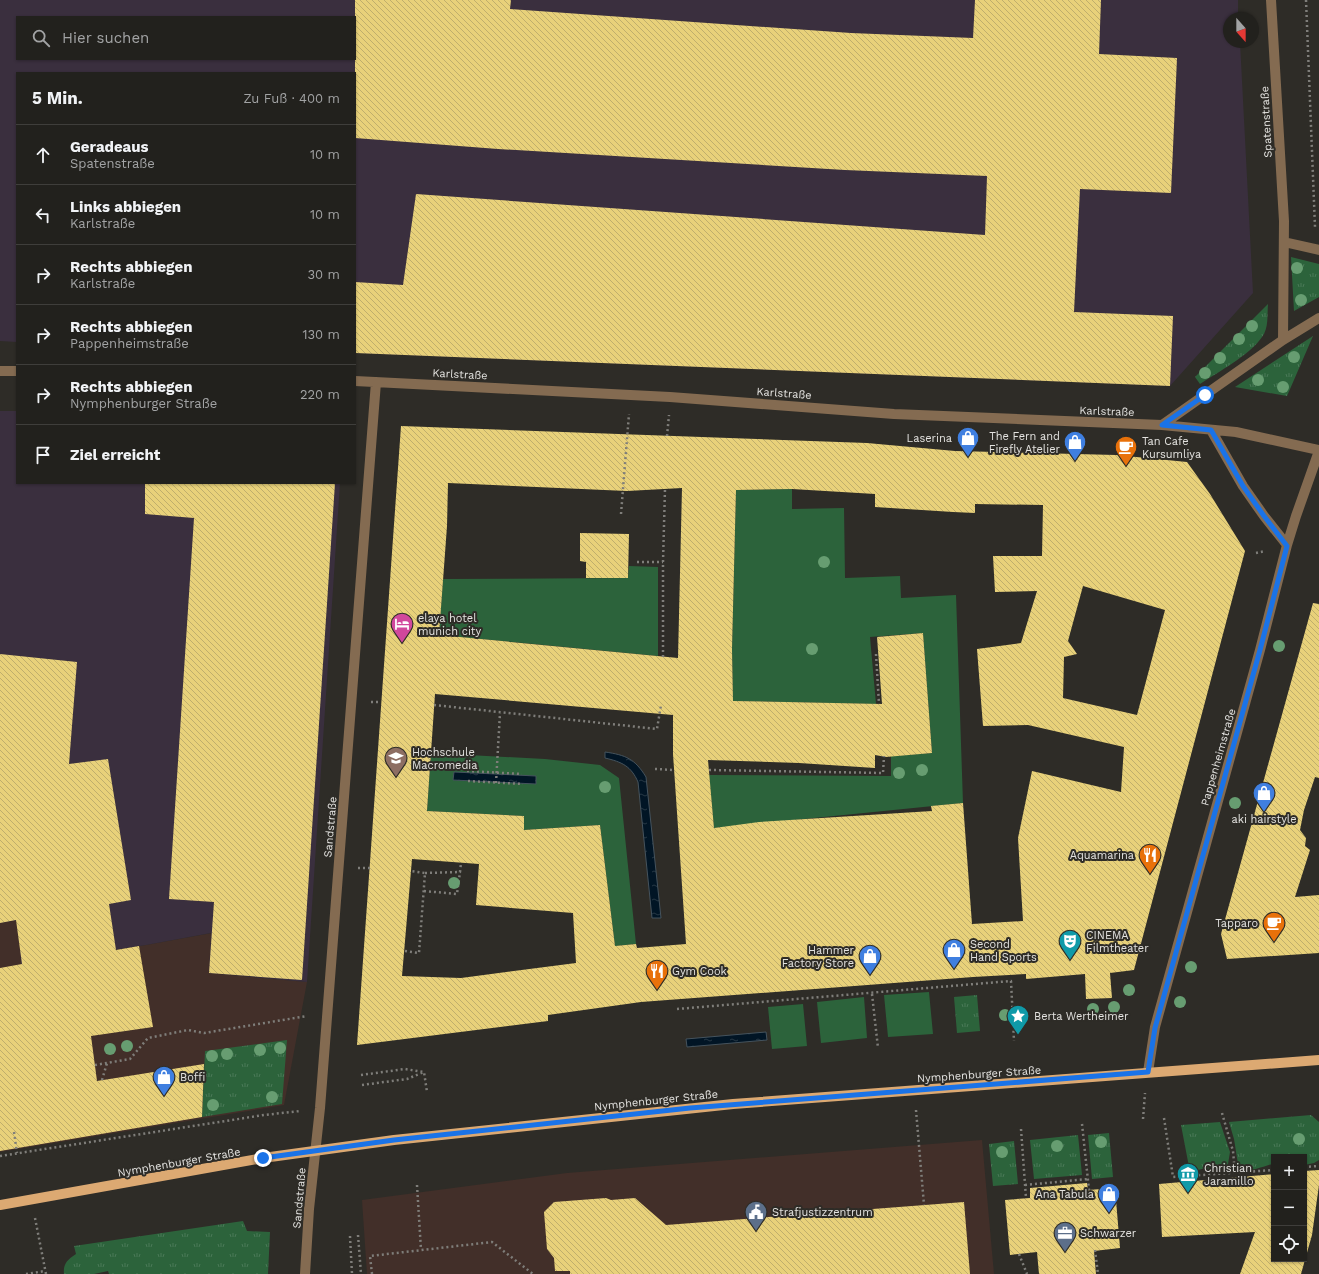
<!DOCTYPE html>
<html lang="de">
<head>
<meta charset="utf-8">
<style>
	:root { --surface:#22211d; --page:#2a2926; --text:#f1f3f6; --muted:#a2a3a4; --line:#3f3e3b }
	body { margin:0; font-family:"Work Sans",sans-serif; background:var(--page); color:var(--text) }
	.controls { position:absolute; right:12px; bottom:12px; display:grid; overflow:hidden; border-radius:0px; box-shadow:0 1px 3px #0004 }
	.controls button { width:36px; height:36px; display:grid; place-items:center; padding:0; border:0; border-bottom:1px solid var(--line); background:var(--surface); color:var(--text); font:20px sans-serif }
	.compass { position:absolute; left:1223px; top:12px; width:36px; height:36px; border-radius:50%; background:var(--surface); box-shadow:0 1px 3px #0004; rotate:159deg }
	.stop { position:absolute; width:12px; height:12px; margin:-9px; border:3px solid #1a73e8; border-radius:50%; background:#fff }
	.stop.end { background:#1a73e8; border-color:#fff; box-shadow:0 1px 4px #0008 }
	.list { margin:0; padding:0; list-style:none }
	h2 { display:flex; justify-content:space-between; align-items:center; height:52px; margin:0; padding:0 16px; font-size:17px }
	h2 small { font-size:13px; font-weight:400; color:var(--muted) }
	.list li { display:grid; grid-template-columns:26px 1fr auto; gap:12px; align-items:center; box-sizing:border-box; height:60px; padding:0 16px; border-top:1px solid var(--line) }
	.list b { display:block; font-size:15px; white-space:nowrap }
	.list p { margin:0; font-size:13px; white-space:nowrap; color:var(--muted) }
	.list em { font-size:13px; font-style:normal; color:var(--muted) }
	.icon { flex:none; width:22px; height:22px; fill:none; stroke:currentColor; stroke-width:2; stroke-linecap:round; stroke-linejoin:round }
	.map { position:relative; flex:none; width:1319px; height:1274px; overflow:hidden }
	.search { position:absolute; background:var(--surface); box-shadow:0 1px 3px #0004; left:16px; top:16px; width:340px; height:44px; display:flex; align-items:center; gap:10px; box-sizing:border-box; padding:0 14px; border-radius:0px; color:var(--muted); font-size:15px }
	.panel { position:absolute; background:var(--surface); box-shadow:0 1px 3px #0004; left:16px; top:72px; width:340px; height:412px; border-radius:0px }
	.map>svg:first-child { display:block }
</style>
</head>
<body>
<div class="map">
<svg width="1319" height="1274" viewBox="0 0 1319 1274">
	<defs>
		<pattern id="grass-tufts" width="24" height="20" patternUnits="userSpaceOnUse"><rect width="24" height="20" fill="#2c633b"/><path d="M3 7l-1-3M5 7V3M7 7l1-3M15 17l-1-3M17 17v-4M19 17l1-3" fill="none" stroke="#4a7957"/></pattern>
		<pattern id="water-ripples" width="26" height="14" patternUnits="userSpaceOnUse"><rect width="26" height="14" fill="#011525"/><path d="M2 4q2-2 4 0t4 0M15 11q2-2 4 0t4 0" fill="none" stroke="#263744"/></pattern>
		<pattern id="building-back-hatch" width="6" height="6" patternUnits="userSpaceOnUse"><rect width="6" height="6" fill="#e8d17a"/><path d="M-1 5l2 2M0 0l6 6M5-1l2 2" fill="none" stroke="#bfae6c"/></pattern>
	</defs>
	<rect width="100%" height="100%" fill="#2e2c27"/>
	<path fill="#422f29" d="M65,912L22,964L146,945L212,933L209,973L307,982L284,1105L0,1152V923Z
		M982,1140L994,1274H367L362,1200L567,1173Z"/>
	<path fill="#3a2f3e" fill-rule="evenodd" d="M0,0H1238V18H1229V42H1240L1253,293L1170,386L355,353V73H17V342L0,341ZM17,17H355V59H17Z
		M0,411H17V483H340L307,982L209,973L211,933L146,945L21,964L20,950L70,942L65,912L0,923Z"/>
	<path fill="url(#grass-tufts)" d="M1291,257L1319,264V297L1294,311Z
		M1268,304C1267,315 1269,328 1262,337C1250,355 1218,372 1200,384L1195,377Z
		M1313,336L1287,396L1235,387Z
		M977,995L980,1031L957,1033L954,997Z
		M287,1040L282,1104L202,1117L205,1051Z
		M1311,1115L1319,1122V1160L1314,1163L1304,1165V1157H1274V1164C1263,1165 1245,1177 1238,1164L1234,1139L1229,1122Z
		M1220,1122L1230,1152L1227,1170L1215,1171L1206,1168L1190,1172L1181,1125Z
		M1109,1133L1113,1177L1092,1179L1088,1135Z
		M1078,1135L1082,1175L1034,1179L1030,1140Z
		M1014,1141L1018,1184L993,1186L989,1144Z
		M243,1221L247,1231L270,1232L268,1274H109L108,1271L94,1274H64C63,1264 67,1260 76,1254L74,1246Z"/>
	<path fill="#2c633b" d="M792,489V509L844,508L845,578L900,576L901,598L956,595L963,803L714,828L709,775L891,776V756L932,753L923,633L870,637L876,704L733,701L732,649L736,490Z
		M629,566L658,567V656L439,635L443,579L628,578Z
		M431,753L545,759L600,765L619,778L636,944L615,946L600,825L524,830V816L427,811Z
		M929,992L933,1034L888,1037L884,995Z
		M864,997L867,1038L821,1043L817,1002Z
		M803,1004L807,1046L772,1049L768,1007Z"/>
	<path fill="url(#water-ripples)" stroke="#45535d" d="M605,752C626,755 635,759 646,777L661,918H652L638,782C631,766 622,762 605,758Z
		M454,772L536,776V784L453,780Z
		M766,1032L767,1040L687,1047L686,1039Z"/>
	<path fill="url(#building-back-hatch)" fill-rule="evenodd" d="M355,0H511L510,9L851,33L973,38L975,0H1101L1099,54L1177,58L1171,193L1080,189L1074,312L1173,316L1170,386L355,353V282L403,285L416,194L985,235L987,176L845,170L498,149L355,138Z
		M401,426L867,443L955,451L1116,455L1187,462L1210,494L1245,551L1134,970L1110,973L1112,998L1086,999L1085,974L1026,979V974L973,977L641,1002L548,1015V1021L357,1045ZM448,483L627,491L682,488L678,658L439,635L447,526ZM792,489L875,494V507L953,512L975,513V504L1043,505L1042,556H993L995,592L1037,591L1021,643L977,649L983,726L1028,725L1124,747L1121,792L1032,771L1018,838L1023,921L972,924L963,803L931,806L932,811L759,822L714,828L708,760L799,763L875,768V755L886,757L932,753L923,633L877,637L882,704L733,701L732,649L736,490ZM1083,586L1165,610L1137,715L1063,698L1064,657L1077,654L1068,641ZM435,694L673,715V754L686,944L637,948L636,944L615,946L600,825L524,830V816L427,811ZM412,859L479,864L476,905L573,913L576,963L461,978L402,976Z
		M145,483H335L302,980L209,973L214,902L169,899L194,518L145,514Z
		M580,533L629,534L628,578H586V562L580,561Z
		M1313,603L1319,604V778L1315,777L1304,810L1300,830L1306,838L1305,846L1310,850L1295,897L1319,895V953L1227,959L1221,934Z
		M0,654L77,662L69,764L108,759L131,900L109,904L116,950L139,946L153,1027L91,1036L97,1081L204,1064L202,1117L0,1151V968L22,964L16,920L0,923Z
		M1319,1170V1185L1312,1235L1301,1274H1240L1255,1232L1162,1237L1159,1184L1274,1174V1259H1304V1171Z
		M1087,1183L1088,1190L1115,1188L1120,1248L1094,1251L1096,1274H1039L1037,1252L1010,1255L1005,1200L1030,1198V1188Z
		M606,1198L611,1200L635,1198L666,1225L964,1202L970,1274H570V1271H555L554,1258L547,1249L544,1212L554,1202Z"/>
	<g fill="none" stroke-linecap="round" stroke-linejoin="round">
		<path stroke="#7f7e7a" stroke-width="2.5" stroke-dasharray="2 3" stroke-linecap="butt" d="M1306,0L1315,227
			M667,436L669,415
			M621,514L629,414
			M1256,553L1265,551
			M637,562H663
			M876,654L879,704
			M663,657V562L665,489
			M371,702H381
			M434,705L657,729L661,705
			M655,769L674,770
			M709,770L883,773L884,756
			M467,771L522,774
			M468,781L523,784
			M496,783L500,713
			M358,868H370
			M425,873L460,872L461,863
			M424,891L457,894L460,872
			M405,951L419,953L425,873L411,871
			M872,994L878,1048
			M677,1009L1011,981L1014,1041
			M95,1065L130,1059L148,1038L188,1030L204,1033L307,1016
			M361,1075L405,1069L424,1072L427,1092
			M102,1080L107,1063
			M362,1085L407,1079L424,1072
			M916,1110L924,1205
			M1222,1113L1233,1151L1235,1173
			M1164,1118L1173,1177L1274,1170
			M1143,1119L1145,1093
			M1082,1124L1089,1190
			M1021,1129L1026,1198
			M14,1132L17,1153
			M0,1156L264,1115L300,1111
			M1304,1167L1319,1166
			M417,1185L421,1250
			M1025,1185L1088,1179
			M35,1218L46,1274
			M358,1235L361,1274
			M350,1236L352,1274
			M1095,1250L1098,1274
			M1019,1254L1027,1274
			M26,1274L45,1271
			M372,1274L370,1256L492,1242L533,1274"/>
		<path stroke="#846b51" stroke-width="10" d="M1271,0L1284,221L1283,340
			M1284,242L1319,250
			M0,371H17
			M355,381L670,397L894,414L1162,425L1236,432L1319,450
			M1162,425L1283,340L1319,318
			M1211,430L1243,486L1264,516L1287,545
			M1148,1072L1155,1027L1260,650L1287,545L1296,516L1319,451
			M305,1274L309,1209L320,1108L376,382"/>
		<path stroke="#dca972" stroke-width="10" d="M0,1205L263,1158L394,1140L733,1104L1319,1060"/>
	</g>
	<g fill="#679d71">
		<circle cx="1297" cy="268" r="6"/>
		<circle cx="1301" cy="300" r="6"/>
		<circle cx="1252" cy="326" r="6"/>
		<circle cx="1239" cy="339" r="6"/>
		<circle cx="1294" cy="357" r="6"/>
		<circle cx="1220" cy="358" r="6"/>
		<circle cx="1205" cy="373" r="6"/>
		<circle cx="1258" cy="380" r="6"/>
		<circle cx="1283" cy="387" r="6"/>
		<circle cx="824" cy="562" r="6"/>
		<circle cx="1279" cy="646" r="6"/>
		<circle cx="812" cy="649" r="6"/>
		<circle cx="922" cy="770" r="6"/>
		<circle cx="899" cy="773" r="6"/>
		<circle cx="605" cy="787" r="6"/>
		<circle cx="1235" cy="803" r="6"/>
		<circle cx="454" cy="883" r="6"/>
		<circle cx="1191" cy="967" r="6"/>
		<circle cx="1129" cy="990" r="6"/>
		<circle cx="1180" cy="1002" r="6"/>
		<circle cx="1114" cy="1007" r="6"/>
		<circle cx="1093" cy="1009" r="6"/>
		<circle cx="1005" cy="1015" r="6"/>
		<circle cx="1022" cy="1016" r="6"/>
		<circle cx="127" cy="1046" r="6"/>
		<circle cx="280" cy="1048" r="6"/>
		<circle cx="110" cy="1049" r="6"/>
		<circle cx="260" cy="1050" r="6"/>
		<circle cx="227" cy="1054" r="6"/>
		<circle cx="212" cy="1056" r="6"/>
		<circle cx="272" cy="1097" r="6"/>
		<circle cx="213" cy="1105" r="6"/>
		<circle cx="1299" cy="1139" r="6"/>
		<circle cx="1101" cy="1142" r="6"/>
		<circle cx="1057" cy="1146" r="6"/>
		<circle cx="1002" cy="1152" r="6"/>
	</g>
	<g fill="none" stroke-linecap="round" stroke-linejoin="round">
		<path stroke="#1a73e8" stroke-width="5" d="M263,1158L394,1140L690,1108L1148,1072L1155,1028L1260,650L1287,546L1264,516L1243,486L1211,430L1162,425L1205,395"/>
	</g>
	<defs>
		<g id="shop-pin" transform="scale(1.15)"><path d="M0 17L-7.5 6A9.5 9.5 0 1 1 7.5 6Z" fill="#3f7fe0" stroke="#2e2c27"/><path d="M-5-2.5h2.3a2.7 3.5 0 0 1 5.4 0H5L5.5 6h-11ZM-1.5-2.5h3a1.5 2.3 0 0 0-3 0Z" fill="#fff"/></g>
		<g id="cafe-pin" transform="scale(1.15)"><path d="M0 17L-7.5 6A9.5 9.5 0 1 1 7.5 6Z" fill="#e8710a" stroke="#2e2c27"/><path d="M-5.5-4.5H6V0H3Q3 3.5 0 3.5H-2.5Q-5.5 3.5-5.5 0ZM3-3.2v2h1.7v-2ZM-6 4.5H4V6H-6Z" fill="#fff"/></g>
		<g id="hotel-pin" transform="scale(1.15)"><path d="M0 17L-7.5 6A9.5 9.5 0 1 1 7.5 6Z" fill="#d1479c" stroke="#2e2c27"/><path d="M-6-4.5h1.5V1H6V5H4.5V3h-9V5H-6ZM-4 0a1.8 1.8 0 1 1 3.6 0ZM.5 0V-2.5h3Q6-2.5 6 0Z" fill="#fff"/></g>
		<g id="university-pin" transform="scale(1.15)"><path d="M0 17L-7.5 6A9.5 9.5 0 1 1 7.5 6Z" fill="#8d6e63" stroke="#2e2c27"/><path d="M0-5L7-2L0 1L-7-2ZM-4 1L0 2.5L4 1V4Q0 6-4 4Z" fill="#fff"/></g>
		<g id="restaurant-pin" transform="scale(1.15)"><path d="M0 17L-7.5 6A9.5 9.5 0 1 1 7.5 6Z" fill="#e8710a" stroke="#2e2c27"/><path d="M-5-6h1v4h1v-4h1v4h1v-4h1v5L-1.5 .5V6h-2V.5L-5-1ZM5-6V6H3V1.5H1.5Q1.5-4 5-6Z" fill="#fff"/></g>
		<g id="theatre-pin" transform="scale(1.15)"><path d="M0 17L-7.5 6A9.5 9.5 0 1 1 7.5 6Z" fill="#0f9aa8" stroke="#2e2c27"/><path d="M-5-5.5Q0-4 5-5.5V0Q5 5 0 6Q-5 5-5 0ZM-3.3-2.5H-1v1.5H-3.3ZM1-2.5H3.3v1.5H1ZM-2.8 1Q0 5.5 2.8 1Z" fill="#fff"/></g>
		<g id="sight-pin" transform="scale(1.15)"><path d="M0 17L-7.5 6A9.5 9.5 0 1 1 7.5 6Z" fill="#0f9aa8" stroke="#2e2c27"/><path d="M0-6L1.8-2.2L6-1.7L2.9 1.2L3.7 5.4L0 3.3L-3.7 5.4L-2.9 1.2L-6-1.7L-1.8-2.2Z" fill="#fff"/></g>
		<g id="museum-pin" transform="scale(1.15)"><path d="M0 17L-7.5 6A9.5 9.5 0 1 1 7.5 6Z" fill="#0f9aa8" stroke="#2e2c27"/><path d="M0-6L6-3V-2H-6V-3ZM-5-1h2V3h-2ZM-1-1h2V3h-2ZM3-1h2V3H3ZM-6 4H6V6H-6Z" fill="#fff"/></g>
		<g id="civic-pin" transform="scale(1.15)"><path d="M0 17L-7.5 6A9.5 9.5 0 1 1 7.5 6Z" fill="#5c6f8a" stroke="#2e2c27"/><path d="M-.6-6.5H3V-4.5H.6V-3L4-1V1h2V6H-6V1h2V-1L-.6-3ZM-1.2 2.5V6h2.4V2.5Z" fill="#fff"/></g>
		<g id="office-pin" transform="scale(1.15)"><path d="M0 17L-7.5 6A9.5 9.5 0 1 1 7.5 6Z" fill="#5c6f8a" stroke="#2e2c27"/><path d="M-6-3h4V-5.5h4V-3h4V5H-6ZM-1-4.5V-3h2v-1.5ZM-6 0V1H6V0Z" fill="#fff"/></g>
	</defs>
	<g fill-rule="evenodd">
		<use href="#shop-pin" x="968" y="438"/>
		<use href="#shop-pin" x="1075" y="442"/>
		<use href="#cafe-pin" x="1126" y="447"/>
		<use href="#hotel-pin" x="402" y="624"/>
		<use href="#university-pin" x="396" y="758"/>
		<use href="#shop-pin" x="1264" y="793"/>
		<use href="#restaurant-pin" x="1150" y="855"/>
		<use href="#cafe-pin" x="1274" y="923"/>
		<use href="#theatre-pin" x="1070" y="941"/>
		<use href="#shop-pin" x="954" y="950"/>
		<use href="#shop-pin" x="870" y="956"/>
		<use href="#restaurant-pin" x="657" y="971"/>
		<use href="#sight-pin" x="1018" y="1016"/>
		<use href="#shop-pin" x="164" y="1077"/>
		<use href="#museum-pin" x="1188" y="1174"/>
		<use href="#shop-pin" x="1109" y="1194"/>
		<use href="#civic-pin" x="756" y="1212"/>
		<use href="#office-pin" x="1065" y="1233"/>
	</g>
	<g text-anchor="middle" stroke-width="4" stroke-linejoin="round" paint-order="stroke">
		<g font-size="11" fill="#e4e3e0" stroke="#2e2c27">
			<text transform="translate(1266 122) rotate(-93)" y="4">Spatenstraße</text>
			<text transform="translate(460 374) rotate(3)" y="4">Karlstraße</text>
			<text transform="translate(784 393) rotate(4)" y="4">Karlstraße</text>
			<text transform="translate(1107 411) rotate(2)" y="4">Karlstraße</text>
			<text transform="translate(1218 757) rotate(-74)" y="4">Pappenheimstraße</text>
			<text transform="translate(330 827) rotate(-85)" y="4">Sandstraße</text>
			<text transform="translate(979 1074) rotate(-4)" y="4">Nymphenburger Straße</text>
			<text transform="translate(656 1100) rotate(-6)" y="4">Nymphenburger Straße</text>
			<text transform="translate(179 1162) rotate(-10)" y="4">Nymphenburger Straße</text>
			<text transform="translate(299 1198) rotate(-85)" y="4">Sandstraße</text>
		</g>
		<g font-size="11" fill="#e4e3e0" stroke="#2e2c27" text-anchor="start">
			<text x="1060" y="440" text-anchor="end">The Fern and<tspan x="1060" dy="13">Firefly Atelier</tspan></text>
			<text x="952" y="442" text-anchor="end">Laserina</text>
			<text x="1142" y="445">Tan Cafe<tspan x="1142" dy="13">Kursumliya</tspan></text>
			<text x="418" y="622">elaya hotel<tspan x="418" dy="13">munich city</tspan></text>
			<text x="412" y="756">Hochschule<tspan x="412" dy="13">Macromedia</tspan></text>
			<text x="1264" y="823" text-anchor="middle">aki hairstyle</text>
			<text x="1134" y="859" text-anchor="end">Aquamarina</text>
			<text x="1258" y="927" text-anchor="end">Tapparo</text>
			<text x="1086" y="939">CINEMA<tspan x="1086" dy="13">Filmtheater</tspan></text>
			<text x="970" y="948">Second<tspan x="970" dy="13">Hand Sports</tspan></text>
			<text x="854" y="954" text-anchor="end">Hammer<tspan x="854" dy="13">Factory Store</tspan></text>
			<text x="672" y="975">Gym Cook</text>
			<text x="1034" y="1020">Berta Wertheimer</text>
			<text x="180" y="1081">Boffi</text>
			<text x="1204" y="1172">Christian<tspan x="1204" dy="13">Jaramillo</tspan></text>
			<text x="1094" y="1198" text-anchor="end">Ana Tabula</text>
			<text x="772" y="1216">Strafjustizzentrum</text>
			<text x="1080" y="1237">Schwarzer</text>
		</g>
	</g>
</svg>
<div class="controls">
<button>+</button>
<button>−</button>
<button><svg class="icon" aria-label="locate" viewBox="0 0 24 24"><circle cx="12" cy="12" r="6"/><path d="M12 2v4M12 18v4M2 12h4M18 12h4"/></svg></button>
</div>
<svg class="compass" viewBox="-18 -18 36 36"><path d="M0-13l5 13h-10z" fill="#e53935"/><path d="M0 13l5-13h-10z" fill="#a2a3a4"/></svg>
<div class="stop" style="left:1205px;top:395px"></div>
<div class="stop end" style="left:263px;top:1158px"></div>
<div class="search"><svg class="icon" aria-label="search" viewBox="0 0 24 24"><circle cx="10" cy="10" r="6"/><path d="M15 15l6 6"/></svg>Hier suchen</div>
<section class="panel">
<h2>5 Min.<small>Zu Fuß · 400 m</small></h2>
<ul class="list">
<li><svg class="icon" aria-label="ahead" viewBox="0 0 24 24"><path d="M12 20V5M6 11l6-6 6 6"/></svg><div><b>Geradeaus</b><p>Spatenstraße</p></div><em>10 m</em></li>
<li><svg class="icon" aria-label="left" viewBox="0 0 24 24"><path d="M17 20v-9H6M10 6l-5 5 5 5"/></svg><div><b>Links abbiegen</b><p>Karlstraße</p></div><em>10 m</em></li>
<li><svg class="icon" aria-label="right" viewBox="0 0 24 24"><path d="M7 20v-9h11M14 6l5 5-5 5"/></svg><div><b>Rechts abbiegen</b><p>Karlstraße</p></div><em>30 m</em></li>
<li><svg class="icon" aria-label="right" viewBox="0 0 24 24"><path d="M7 20v-9h11M14 6l5 5-5 5"/></svg><div><b>Rechts abbiegen</b><p>Pappenheimstraße</p></div><em>130 m</em></li>
<li><svg class="icon" aria-label="right" viewBox="0 0 24 24"><path d="M7 20v-9h11M14 6l5 5-5 5"/></svg><div><b>Rechts abbiegen</b><p>Nymphenburger Straße</p></div><em>220 m</em></li>
<li><svg class="icon" aria-label="arrive" viewBox="0 0 24 24"><path d="M6 21V4h12l-3 4 3 4H6"/></svg><div><b>Ziel erreicht</b></div></li>
</ul>
</section>
</div>
</body>
</html>
